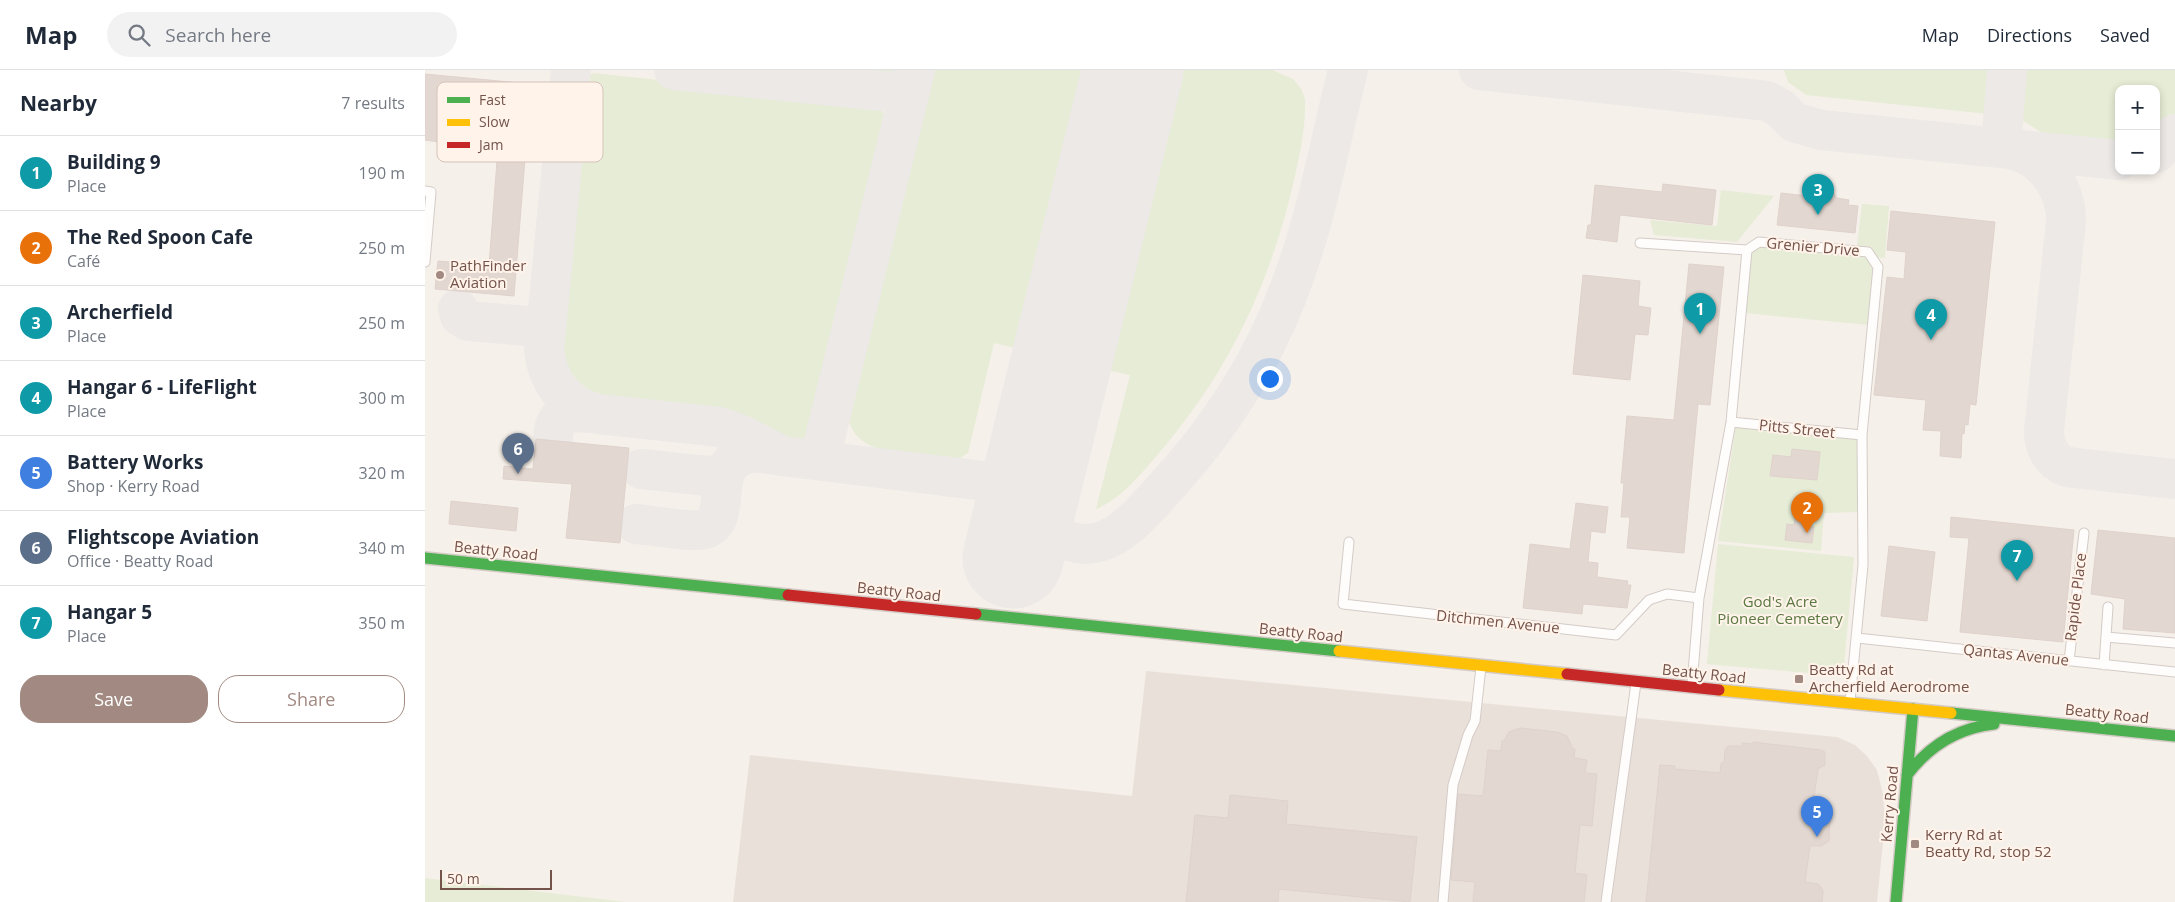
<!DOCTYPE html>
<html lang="en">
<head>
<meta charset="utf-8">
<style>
	:root { --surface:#fff; --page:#f2f2f3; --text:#1f2937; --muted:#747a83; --line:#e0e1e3; --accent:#a28a82 }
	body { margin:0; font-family:"Open Sans",sans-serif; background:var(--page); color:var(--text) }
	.controls { position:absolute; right:15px; top:15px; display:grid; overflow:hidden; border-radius:10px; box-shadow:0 2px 8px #0003 }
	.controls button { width:45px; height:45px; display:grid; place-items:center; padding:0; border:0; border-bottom:1px solid var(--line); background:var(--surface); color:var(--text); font:25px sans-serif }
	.scale { position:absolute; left:15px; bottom:12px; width:112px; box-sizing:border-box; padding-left:5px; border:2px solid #74534a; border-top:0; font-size:14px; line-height:18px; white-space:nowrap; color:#74534a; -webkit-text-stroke:4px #fff3ea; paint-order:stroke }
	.you { position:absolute; left:844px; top:308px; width:18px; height:18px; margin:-12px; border:4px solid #fff; border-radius:50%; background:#1a73e8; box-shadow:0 0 0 8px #1a73e833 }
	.badge { display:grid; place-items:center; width:32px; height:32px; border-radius:50%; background:var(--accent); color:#fff; font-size:16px; font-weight:700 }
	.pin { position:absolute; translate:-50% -41px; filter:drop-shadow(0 1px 2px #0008) }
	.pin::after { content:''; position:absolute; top:26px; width:18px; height:15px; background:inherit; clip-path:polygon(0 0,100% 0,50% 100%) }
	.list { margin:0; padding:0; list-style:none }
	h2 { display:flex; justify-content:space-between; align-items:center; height:65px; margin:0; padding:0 20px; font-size:21px }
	h2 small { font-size:16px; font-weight:400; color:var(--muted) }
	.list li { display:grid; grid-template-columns:32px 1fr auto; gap:15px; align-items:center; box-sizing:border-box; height:75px; padding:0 20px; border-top:1px solid var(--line) }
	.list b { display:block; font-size:19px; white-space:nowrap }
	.list p { margin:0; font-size:16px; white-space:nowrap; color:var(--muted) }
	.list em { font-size:16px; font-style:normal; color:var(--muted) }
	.actions { display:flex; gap:10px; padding:15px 20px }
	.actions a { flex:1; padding:11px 0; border:1px solid var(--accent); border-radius:20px; text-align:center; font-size:18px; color:var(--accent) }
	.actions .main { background:var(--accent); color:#fff }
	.icon { flex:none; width:28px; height:28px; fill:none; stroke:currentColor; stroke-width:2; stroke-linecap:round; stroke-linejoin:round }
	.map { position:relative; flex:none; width:1750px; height:832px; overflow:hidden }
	header { display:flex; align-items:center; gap:30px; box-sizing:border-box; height:70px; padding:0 25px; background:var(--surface); border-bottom:1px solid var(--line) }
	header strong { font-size:24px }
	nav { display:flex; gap:28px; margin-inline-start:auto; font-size:18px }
	.search { width:350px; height:45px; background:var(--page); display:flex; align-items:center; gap:12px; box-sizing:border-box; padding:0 18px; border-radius:28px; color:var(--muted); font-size:19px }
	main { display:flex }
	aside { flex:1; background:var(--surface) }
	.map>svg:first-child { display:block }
</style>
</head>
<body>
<header>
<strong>Map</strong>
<div class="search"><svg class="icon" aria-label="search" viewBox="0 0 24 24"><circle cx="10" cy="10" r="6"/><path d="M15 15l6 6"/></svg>Search here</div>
<nav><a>Map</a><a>Directions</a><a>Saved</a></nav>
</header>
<main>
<aside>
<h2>Nearby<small>7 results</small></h2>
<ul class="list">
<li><span class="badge" style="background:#0f9aa8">1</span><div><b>Building 9</b><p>Place</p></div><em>190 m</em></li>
<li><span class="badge" style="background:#e8710a">2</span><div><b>The Red Spoon Cafe</b><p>Café</p></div><em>250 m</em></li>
<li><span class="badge" style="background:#0f9aa8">3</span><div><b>Archerfield</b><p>Place</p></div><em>250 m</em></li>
<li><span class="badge" style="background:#0f9aa8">4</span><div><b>Hangar 6 - LifeFlight</b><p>Place</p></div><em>300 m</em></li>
<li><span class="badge" style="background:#3f7fe0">5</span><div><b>Battery Works</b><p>Shop · Kerry Road</p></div><em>320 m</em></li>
<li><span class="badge" style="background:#5c6f8a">6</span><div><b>Flightscope Aviation</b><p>Office · Beatty Road</p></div><em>340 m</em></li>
<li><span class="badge" style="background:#0f9aa8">7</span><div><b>Hangar 5</b><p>Place</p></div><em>350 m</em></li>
</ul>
<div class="actions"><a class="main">Save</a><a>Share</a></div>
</aside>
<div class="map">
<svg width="1750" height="832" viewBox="0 0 1750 832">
	<rect width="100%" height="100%" fill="#f6f0ea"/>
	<path fill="#e9e0da" d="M721,601L1412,667L1430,675L1442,686L1452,700L1458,724L1460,752L1452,832H308L325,685L707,726Z"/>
	<path fill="#e6ecd5" d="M357,0H479L471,8L447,9Z
		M501,0H671L602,281L569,273L543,383L535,388L456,380C423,368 421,352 423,320Z
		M749,0H847L868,9L877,20L880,30C881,61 873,93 866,123C840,227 798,310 728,390C712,408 694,430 671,439L705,305L671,298L744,6Z
		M1359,0H1750V82L1731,80V19H1694V76L1627,69L1592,47L1381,25L1363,12Z
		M168,3L432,31C446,34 458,37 463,52L390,369L356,371L339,367L317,355L302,349L279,345L169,334L153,325L141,314L133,300L129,281L155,13Z
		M1296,120L1349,126L1312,172L1229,165L1225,150L1292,156Z
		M1437,134L1464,136L1460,188L1451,187L1445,178L1432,176Z
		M1336,176L1441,185L1449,198L1444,255L1320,243L1326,182Z
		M1311,356L1433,369L1435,442L1399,443L1396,481L1293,471Z
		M1293,474L1429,487L1418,606L1282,594Z
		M0,808L201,832H0Z"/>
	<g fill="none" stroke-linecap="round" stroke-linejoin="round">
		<path stroke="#ece9e7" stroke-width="40" d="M146,0L119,281C123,312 141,336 173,344L295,357L319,366L357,386L575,413C619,425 614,473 660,474C692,474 717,443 736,422C796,358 843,284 871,201C894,136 906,67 923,0
			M249,0L466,22L479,18L488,8
			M1054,0L1342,31L1355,38L1369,52L1396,60L1694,90
			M1576,78L1582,0
			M1589,80C1621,89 1641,119 1641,151L1619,361C1619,377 1626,391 1642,397L1750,409
			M1731,83L1750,64
			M678,122L710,0
			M33,239L35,246L43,251L114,257L122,251
			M128,367C130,340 145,342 167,343
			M614,374L602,422C596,426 587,429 582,435C563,457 593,486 617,466C619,457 624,445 622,434C620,423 611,416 611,404L641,270
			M381,389L390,386L398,376L490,0
			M216,399L283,406L292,405L303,398
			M211,454C226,455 267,463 280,459C310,449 280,395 322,384C333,381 345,384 357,386"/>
		<path stroke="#ece9e7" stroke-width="101" d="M588,488L708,0"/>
	</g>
	<path fill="#e3d8d1" stroke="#dfd2cc" d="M0,4L106,14L89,226L10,219L13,191L64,195L76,39L30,34L26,70L15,69L14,72L0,70Z
		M1238,114L1291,120L1287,155L1195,145L1192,172L1161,168L1163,155H1166L1170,115L1237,122Z
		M1397,118L1406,120L1412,128L1424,130L1423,135L1433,136L1430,163L1352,155L1356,123L1383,126L1391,119Z
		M1466,141L1570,152L1551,335L1545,334L1543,355L1540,354L1539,364L1537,363L1536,388L1515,386L1516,361L1498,360L1501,330L1449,325L1462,207L1479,209L1481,182L1462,180Z
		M1264,194L1299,197L1285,335L1273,334L1259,483L1202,478L1205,447H1196L1199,413H1196L1202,346L1249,350Z
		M1158,205L1215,211L1213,236L1226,238L1223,265L1210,264L1205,310L1148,304Z
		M111,369L204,378L195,473L141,468L147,414L78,409L79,396L108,399Z
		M1367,379L1395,382L1392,410L1345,406L1348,385L1366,387Z
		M26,431L93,438L91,461L24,454Z
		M1151,433L1183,437L1180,463L1166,461L1163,492L1173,493L1172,507L1203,511L1202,515H1206L1202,538L1158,534L1157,544L1098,538L1105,474L1145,479Z
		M1526,447L1649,460L1638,572L1535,562L1544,468L1525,467Z
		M1370,448L1383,450V456L1389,457L1387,473L1360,470L1362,454L1369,455Z
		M1673,460L1750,468V563L1698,559L1700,529L1666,524Z
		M1464,476L1510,482L1502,551L1456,546Z
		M1095,658L1132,662L1142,666L1148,679H1150L1149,688L1162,690L1160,703L1172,704L1167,756L1155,755L1150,803L1162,805L1159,832H1048L1050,812L1026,810L1033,724L1058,726L1063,680L1076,681L1077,671H1079L1084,662Z
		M1328,672L1396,680L1400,682V695L1393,699L1388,734L1400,737L1405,740L1404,771L1396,776H1385L1380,812L1393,814L1396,817L1398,821L1397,832H1221L1235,695L1250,696V699L1295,703L1296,693H1299L1300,680L1303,676H1317V673L1328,674Z
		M805,725L863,731L861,754L992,767L985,832L854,819L853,832H761L770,745L803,748Z"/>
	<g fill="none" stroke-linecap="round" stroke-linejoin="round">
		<g stroke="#d4cbc7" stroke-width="11">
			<path id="lane" d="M0,121L6,122L0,192
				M1215,173L1322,180
				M1306,352L1437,365
				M924,472L918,534L1191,565L1224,530L1242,524L1274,528
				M1681,567L1750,573
				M1432,568L1750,602
				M1644,591L1659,463
				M1679,595L1683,537
				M1267,615L1274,528L1306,352L1322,180L1334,172L1443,182L1453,197L1437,365L1438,495L1425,631
				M1018,832L1028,715L1043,665L1050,651L1056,597
				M1181,832L1211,613"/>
		</g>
		<g stroke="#d5cbc6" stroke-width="14">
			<path id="fast" d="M0,488L363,525
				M551,544L914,581
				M1526,643L1750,666
				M1482,705C1504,676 1532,658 1569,654
				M1471,832L1488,639"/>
		</g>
		<g stroke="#d5cbc6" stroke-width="14">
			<path id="slow" d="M914,581L1142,604
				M1294,620L1526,643"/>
		</g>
		<g stroke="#d5cbc6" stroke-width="14">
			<path id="jam" d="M363,525L551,544
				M1142,604L1294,620"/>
		</g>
		<use href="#lane" stroke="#fefdfc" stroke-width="9"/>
		<use href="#fast" stroke="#4caf50" stroke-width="11"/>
		<use href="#slow" stroke="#ffc107" stroke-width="11"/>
		<use href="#jam" stroke="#c62828" stroke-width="11"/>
	</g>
	<g fill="#a28a82" stroke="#fff3ea" stroke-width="2">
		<circle cx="15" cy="205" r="5"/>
		<rect x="1369" y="604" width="10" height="10" rx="2.5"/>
		<rect x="1485" y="769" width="10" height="10" rx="2.5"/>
	</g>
	<g text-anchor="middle" stroke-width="4" stroke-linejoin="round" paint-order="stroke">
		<g font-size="15" fill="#74534a" stroke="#fff3ea">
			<text transform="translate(1388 177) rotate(5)" y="5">Grenier Drive</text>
			<text transform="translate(1372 359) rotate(6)" y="5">Pitts Street</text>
			<text transform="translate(71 481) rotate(6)" y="5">Beatty Road</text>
			<text transform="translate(474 522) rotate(6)" y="5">Beatty Road</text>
			<text transform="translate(1651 527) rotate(-83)" y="5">Rapide Place</text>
			<text transform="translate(1073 552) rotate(6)" y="5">Ditchmen Avenue</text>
			<text transform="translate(876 563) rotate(6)" y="5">Beatty Road</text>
			<text transform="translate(1591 585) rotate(6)" y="5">Qantas Avenue</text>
			<text transform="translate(1279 604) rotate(6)" y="5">Beatty Road</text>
			<text transform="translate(1682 644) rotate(6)" y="5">Beatty Road</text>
			<text transform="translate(1465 734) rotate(-85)" y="5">Kerry Road</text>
		</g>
		<g font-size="15" fill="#74534a" stroke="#fff3ea" text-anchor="start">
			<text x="25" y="201">PathFinder<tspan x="25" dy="17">Aviation</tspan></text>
			<text x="1384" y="605">Beatty Rd at<tspan x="1384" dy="17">Archerfield Aerodrome</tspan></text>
			<text x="1500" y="770">Kerry Rd at<tspan x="1500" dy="17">Beatty Rd, stop 52</tspan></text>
		</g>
		<g font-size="15" fill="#5b7942" stroke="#fff3ea">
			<text x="1355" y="537">God's Acre<tspan x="1355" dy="17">Pioneer Cemetery</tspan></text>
		</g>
	</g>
	<rect x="12" y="12" width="166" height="80" rx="8" fill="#fff3ea" stroke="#d5c3ba" stroke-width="1"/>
	<rect x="22" y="27" width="23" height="6" fill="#4caf50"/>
	<rect x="22" y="49" width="23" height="7" fill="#ffc107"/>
	<rect x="22" y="72" width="23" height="6" fill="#c62828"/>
	<g font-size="14" fill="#74534a">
		<text x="54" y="35">Fast</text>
		<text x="54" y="57">Slow</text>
		<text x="54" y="80">Jam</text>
	</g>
</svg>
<div class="controls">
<button>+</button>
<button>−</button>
</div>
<div class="scale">50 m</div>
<div class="you"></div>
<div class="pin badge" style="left:1275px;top:264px;background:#0f9aa8">1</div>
<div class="pin badge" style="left:1382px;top:463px;background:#e8710a">2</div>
<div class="pin badge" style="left:1393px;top:145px;background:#0f9aa8">3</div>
<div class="pin badge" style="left:1506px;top:270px;background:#0f9aa8">4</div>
<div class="pin badge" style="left:1392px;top:767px;background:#3f7fe0">5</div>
<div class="pin badge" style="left:93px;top:404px;background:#5c6f8a">6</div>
<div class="pin badge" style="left:1592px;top:511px;background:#0f9aa8">7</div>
</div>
</main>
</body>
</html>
